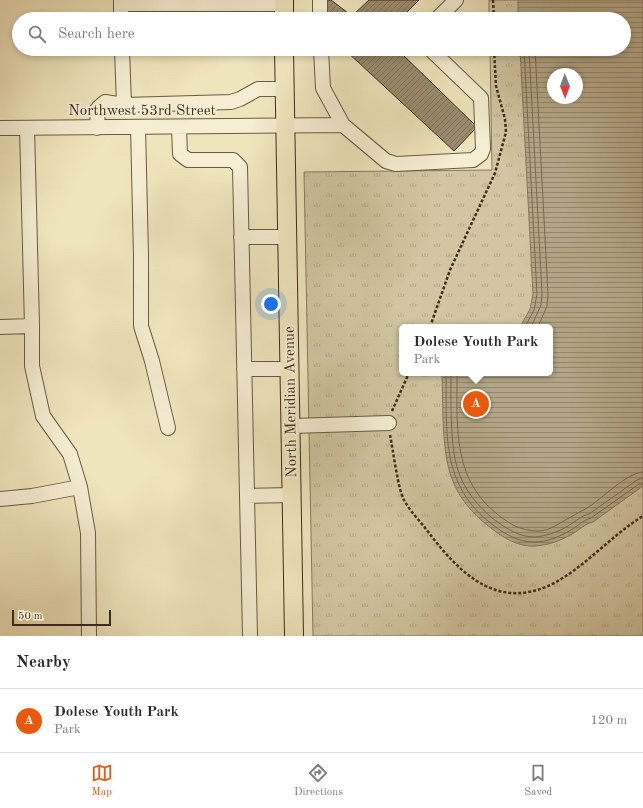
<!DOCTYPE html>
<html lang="en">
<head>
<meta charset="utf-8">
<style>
	:root { --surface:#fff; --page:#f7f7f7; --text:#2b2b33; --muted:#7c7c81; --line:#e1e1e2; --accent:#ea580c }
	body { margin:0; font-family:"Old Standard TT",serif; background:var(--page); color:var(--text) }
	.compass { position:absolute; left:547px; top:68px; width:36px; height:36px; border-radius:50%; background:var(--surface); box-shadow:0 2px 6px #0003; rotate:179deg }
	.scale { position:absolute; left:12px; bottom:10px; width:99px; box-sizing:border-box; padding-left:4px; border:2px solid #3f2c1d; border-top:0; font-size:11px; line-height:14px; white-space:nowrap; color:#3f2c1d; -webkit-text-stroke:3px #f5eed3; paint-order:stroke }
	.you { position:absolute; left:271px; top:304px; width:14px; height:14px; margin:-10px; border:3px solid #fff; border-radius:50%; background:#1a73e8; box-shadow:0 0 0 6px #1a73e833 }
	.badge { display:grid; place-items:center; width:26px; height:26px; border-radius:50%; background:var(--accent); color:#fff; font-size:13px; font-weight:700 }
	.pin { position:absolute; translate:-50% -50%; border:2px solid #fff; box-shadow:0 1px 4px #0006 }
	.popup { position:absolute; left:399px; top:324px; width:154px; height:52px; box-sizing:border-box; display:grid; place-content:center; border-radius:6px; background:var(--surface); filter:drop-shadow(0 1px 3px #0005); font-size:13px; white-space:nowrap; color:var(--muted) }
	.popup b { font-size:15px; color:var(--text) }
	.popup::after { content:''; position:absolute; left:50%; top:100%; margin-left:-8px; border:8px solid transparent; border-top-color:var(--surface) }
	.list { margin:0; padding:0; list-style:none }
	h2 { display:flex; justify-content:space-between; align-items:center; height:52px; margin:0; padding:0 16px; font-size:17px }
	h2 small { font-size:13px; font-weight:400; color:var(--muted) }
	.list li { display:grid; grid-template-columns:26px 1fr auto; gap:12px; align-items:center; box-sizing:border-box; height:64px; padding:0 16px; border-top:1px solid var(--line) }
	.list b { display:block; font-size:15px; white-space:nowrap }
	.list p { margin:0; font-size:13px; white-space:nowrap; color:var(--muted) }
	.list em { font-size:13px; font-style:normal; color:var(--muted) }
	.icon { flex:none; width:22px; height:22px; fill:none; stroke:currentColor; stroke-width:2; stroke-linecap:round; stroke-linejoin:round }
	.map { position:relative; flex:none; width:643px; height:636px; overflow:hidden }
	.search { position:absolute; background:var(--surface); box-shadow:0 2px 6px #0003; left:12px; right:12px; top:12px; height:44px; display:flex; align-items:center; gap:10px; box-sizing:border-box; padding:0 14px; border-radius:22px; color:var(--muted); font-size:15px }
	.sheet { height:116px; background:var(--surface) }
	nav { display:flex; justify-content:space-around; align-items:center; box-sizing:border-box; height:56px; border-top:1px solid var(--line); background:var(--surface); font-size:11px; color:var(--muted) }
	nav a { display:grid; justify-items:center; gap:2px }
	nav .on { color:var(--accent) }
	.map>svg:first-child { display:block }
</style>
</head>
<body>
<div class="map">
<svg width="643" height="636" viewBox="0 0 643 636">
	<defs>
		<pattern id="park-tufts" width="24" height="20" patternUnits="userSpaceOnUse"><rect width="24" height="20" fill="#d1c6a1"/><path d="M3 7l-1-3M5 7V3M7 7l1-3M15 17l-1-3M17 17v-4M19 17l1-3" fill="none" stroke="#b4aa8a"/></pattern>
		<pattern id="water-rules" width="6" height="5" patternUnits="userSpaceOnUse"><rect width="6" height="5" fill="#b3a686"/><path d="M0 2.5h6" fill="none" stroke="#93876d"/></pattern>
		<pattern id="building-hatch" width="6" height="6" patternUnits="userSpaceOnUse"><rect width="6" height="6" fill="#9b8c70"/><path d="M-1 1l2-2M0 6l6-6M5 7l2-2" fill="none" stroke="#80735b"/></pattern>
	</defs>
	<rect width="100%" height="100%" fill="#efe5bc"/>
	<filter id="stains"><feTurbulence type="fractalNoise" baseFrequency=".005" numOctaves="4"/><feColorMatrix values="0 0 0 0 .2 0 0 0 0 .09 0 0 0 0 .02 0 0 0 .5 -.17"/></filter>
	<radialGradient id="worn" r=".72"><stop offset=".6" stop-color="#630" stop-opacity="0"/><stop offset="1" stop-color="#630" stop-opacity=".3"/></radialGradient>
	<path fill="url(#park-tufts)" stroke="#88795f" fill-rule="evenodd" d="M489,0H643V636H313L304,172L492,170L490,49H624V19H489ZM553,74H577V98H553ZM402,327H550V373H402Z"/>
	<path fill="url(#water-rules)" stroke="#85755c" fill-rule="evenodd" d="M518,0H643V486L593,522C584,524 580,530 572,534C560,541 549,545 535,546C519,547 503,538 491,528C450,497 445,467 443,419C443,404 442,388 442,373H550V327H520L530,309L533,294L520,49H624V19H518ZM553,74H577V98H553Z"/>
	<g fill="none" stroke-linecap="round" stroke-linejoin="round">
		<path stroke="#796952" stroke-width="1" d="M524,49L537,294L534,310L525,327
			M529,49L542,294L541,305L531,327
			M535,49L548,294L547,306L538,327
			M446,373C447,433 440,485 493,525C505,534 518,542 534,542C547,542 559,537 571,530C578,526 583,520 591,518L639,484H643
			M451,373C451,398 450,444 457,467C463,489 478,507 496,521C507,529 520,537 534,537C547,536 558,532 568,526C576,521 581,516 589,514L637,480L643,478
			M457,373C457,435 452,489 513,525C523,530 540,534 551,528C563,522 575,514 587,508C602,499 626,473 643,472"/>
	</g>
	<path fill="url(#building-hatch)" stroke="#3f2c1d" d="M326,0H331L352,16L369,0H419L400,19H328Z
		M344,49H401L399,51L477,127L454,151Z"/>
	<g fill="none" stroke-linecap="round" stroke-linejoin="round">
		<g stroke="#6b5a45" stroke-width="16">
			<path id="minor" d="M121,0V19
				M320,0V19
				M121,4H284
				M437,19L456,0
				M122,49L124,105
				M321,49L323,88L343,125L386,161L396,164L473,160L481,154L483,149L481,98L430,49
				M138,127L141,256V326L152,361L168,428
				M179,127L180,154L188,160H233L240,167L250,636
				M0,128L343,125
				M27,128L32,326V366L43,416L70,454L80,487L88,533L89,636
				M97,128L98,108L105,102L124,105L231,102L240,99L258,89H284
				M241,237H287
				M0,327L32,326
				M244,369H290
				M291,426L389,423
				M247,496L292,495
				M0,499L32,496L80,487"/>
		</g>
		<g stroke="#3f2c1d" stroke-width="20">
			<path id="major" d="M284,19V0
				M284,49L294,636"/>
		</g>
		<path stroke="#3f2c1d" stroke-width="2.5" stroke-dasharray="3 2" stroke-linecap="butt" d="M493,0L494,19
			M430,327L450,270L495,173L506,132L505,119L496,86L494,49
			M392,411L409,373
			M390,435C393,449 398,490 404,500C410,511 419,520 426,529C456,569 493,610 548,586C583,570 610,536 643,516"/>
		<use href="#minor" stroke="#f5eed3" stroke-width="14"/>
		<use href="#major" stroke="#efe5bc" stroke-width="18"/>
	</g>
	<g text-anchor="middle" stroke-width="4" stroke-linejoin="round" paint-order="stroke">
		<g font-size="15" fill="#3f2c1d" stroke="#f5eed3">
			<text x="142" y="115">Northwest 53rd Street</text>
			<text transform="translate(290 402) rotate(-91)" y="5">North Meridian Avenue</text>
		</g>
	</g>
	<rect width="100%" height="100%" filter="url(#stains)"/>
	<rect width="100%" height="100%" fill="url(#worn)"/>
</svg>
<svg class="compass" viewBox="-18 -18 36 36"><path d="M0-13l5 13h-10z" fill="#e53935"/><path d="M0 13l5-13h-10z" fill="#7c7c81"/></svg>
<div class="scale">50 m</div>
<div class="you"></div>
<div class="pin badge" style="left:476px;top:404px">A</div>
<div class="popup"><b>Dolese Youth Park</b>Park</div>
<div class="search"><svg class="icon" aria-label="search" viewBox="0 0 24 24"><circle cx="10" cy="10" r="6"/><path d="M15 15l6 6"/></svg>Search here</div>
</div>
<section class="sheet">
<h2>Nearby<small></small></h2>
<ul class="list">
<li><span class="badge">A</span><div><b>Dolese Youth Park</b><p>Park</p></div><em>120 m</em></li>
</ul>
</section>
<nav>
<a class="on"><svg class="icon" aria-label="map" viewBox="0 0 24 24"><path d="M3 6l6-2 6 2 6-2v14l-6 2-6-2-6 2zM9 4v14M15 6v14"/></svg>Map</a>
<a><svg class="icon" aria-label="directions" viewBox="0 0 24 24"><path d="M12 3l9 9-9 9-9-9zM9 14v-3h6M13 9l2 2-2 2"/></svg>Directions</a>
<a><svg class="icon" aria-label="saved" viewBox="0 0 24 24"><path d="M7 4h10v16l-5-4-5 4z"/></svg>Saved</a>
</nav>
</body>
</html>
